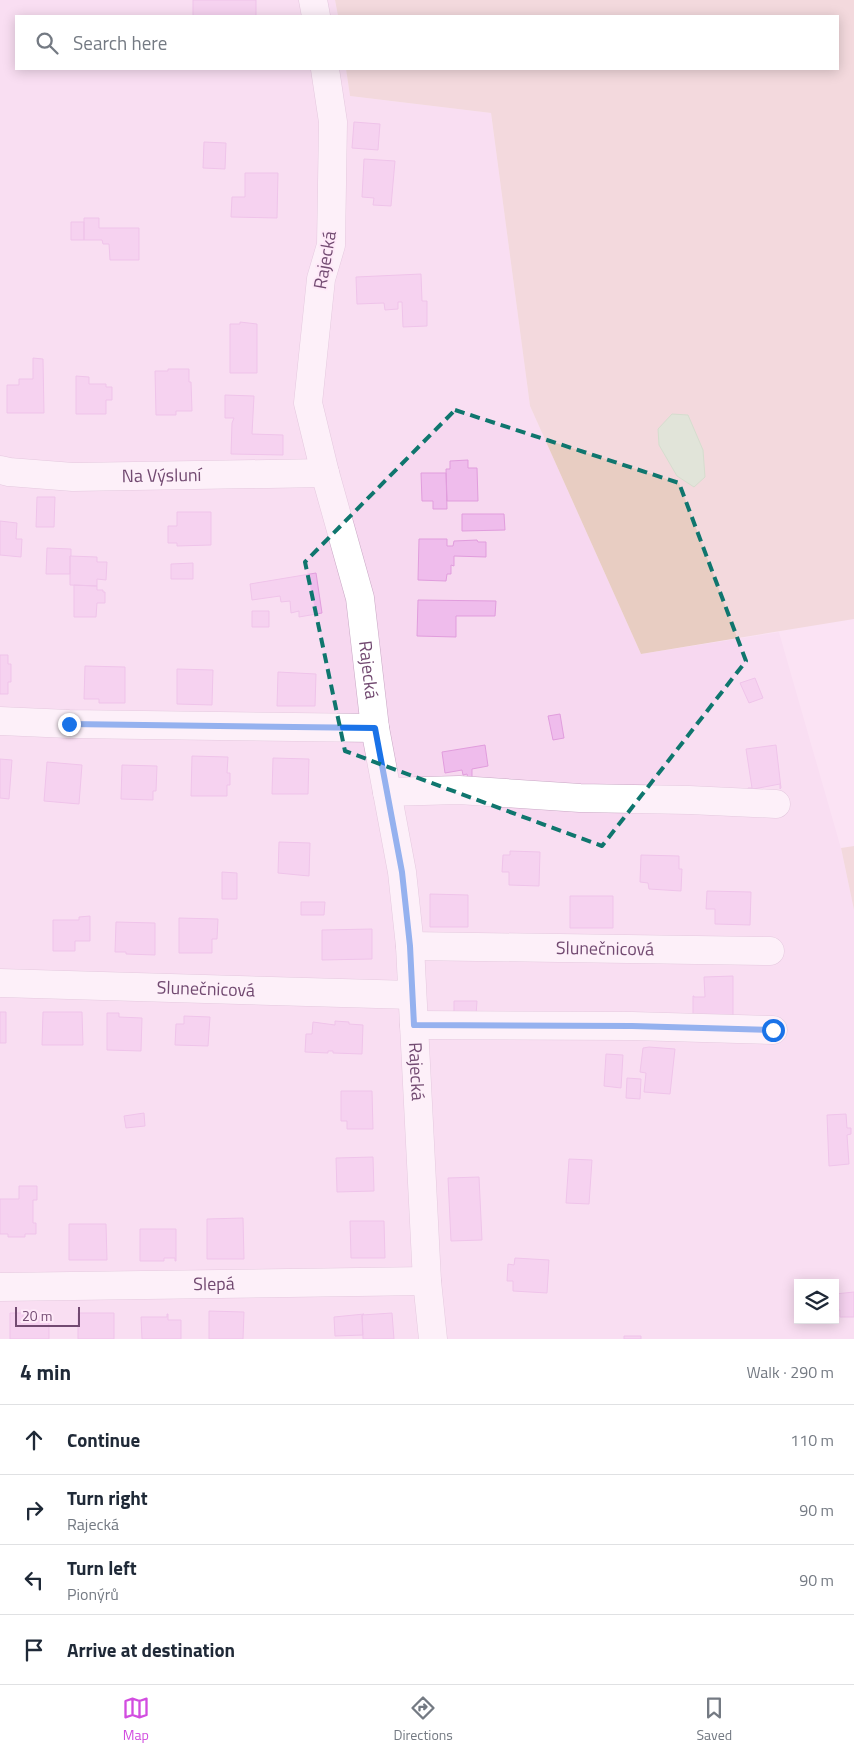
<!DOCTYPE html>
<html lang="en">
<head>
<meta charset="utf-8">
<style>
	:root { --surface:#fff; --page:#f6f6f7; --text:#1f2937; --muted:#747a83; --line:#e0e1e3; --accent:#d24de0 }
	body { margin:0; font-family:"Titillium Web",sans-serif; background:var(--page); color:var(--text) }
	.controls { position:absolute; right:15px; bottom:15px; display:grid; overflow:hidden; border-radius:0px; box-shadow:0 2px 12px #0003 }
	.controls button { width:45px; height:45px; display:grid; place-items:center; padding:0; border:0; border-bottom:1px solid var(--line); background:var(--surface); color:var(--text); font:25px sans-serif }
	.scale { position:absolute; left:15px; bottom:12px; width:65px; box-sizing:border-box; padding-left:5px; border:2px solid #724a71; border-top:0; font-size:14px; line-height:18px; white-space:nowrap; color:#724a71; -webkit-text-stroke:4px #fee9f8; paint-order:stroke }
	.stop { position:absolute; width:15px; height:15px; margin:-11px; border:4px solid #1a73e8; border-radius:50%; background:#fff }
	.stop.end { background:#1a73e8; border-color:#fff; box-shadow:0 1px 5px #0008 }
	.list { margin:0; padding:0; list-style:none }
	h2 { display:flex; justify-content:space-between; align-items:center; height:65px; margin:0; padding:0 20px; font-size:21px }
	h2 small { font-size:16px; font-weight:400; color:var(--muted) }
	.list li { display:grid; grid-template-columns:32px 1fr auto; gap:15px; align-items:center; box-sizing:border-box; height:70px; padding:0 20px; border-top:1px solid var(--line) }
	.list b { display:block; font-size:19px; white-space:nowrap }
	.list p { margin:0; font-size:16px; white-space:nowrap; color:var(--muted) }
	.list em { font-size:16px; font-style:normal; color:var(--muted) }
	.icon { flex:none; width:28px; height:28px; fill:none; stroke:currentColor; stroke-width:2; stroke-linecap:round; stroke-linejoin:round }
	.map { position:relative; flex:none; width:854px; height:1339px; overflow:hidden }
	.search { position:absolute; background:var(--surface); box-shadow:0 2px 12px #0003; left:15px; right:15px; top:15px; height:55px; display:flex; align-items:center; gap:12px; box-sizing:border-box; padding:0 18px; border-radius:0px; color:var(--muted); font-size:19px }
	.sheet { height:345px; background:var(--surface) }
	nav { display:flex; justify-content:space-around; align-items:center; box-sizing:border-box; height:70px; border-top:1px solid var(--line); background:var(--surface); font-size:14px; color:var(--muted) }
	nav a { display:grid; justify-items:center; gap:2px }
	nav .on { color:var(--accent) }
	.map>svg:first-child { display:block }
</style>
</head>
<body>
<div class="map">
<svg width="854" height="1339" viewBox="0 0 854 1339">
	<rect width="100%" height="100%" fill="#fbe3f4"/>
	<path fill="#f7d8f0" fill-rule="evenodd" d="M0,0H335L338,16H16V69H346L350,96L491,113L530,406L641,654L779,632L841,848L854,910V1339H0ZM798,1283H835V1320H798Z"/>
	<path fill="#e8cdc2" d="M335,0H854V619L641,654L530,406L491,113L350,96L346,69H838V16H338Z
		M854,846V910L841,848Z"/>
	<path fill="#c0e4b9" stroke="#a8d59f" d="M672,414L688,415L703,450L705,477L694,487L677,476L659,445L658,429Z"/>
	<path fill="#efbcec" stroke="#e19ddd" d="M193,0H256V16H193Z
		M354,122L380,124L378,150L352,148Z
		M204,142L226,143L225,169L203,168Z
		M364,159L395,161L391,206L373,205L374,198L362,197Z
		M245,173H278L277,218L231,217L232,197H245Z
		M84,218H99V228H139V260H110L109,244H103L102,240H84Z
		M71,222H84V240H71Z
		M421,274L422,301H427V326L403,327L402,302H398V309L385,310L384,303L357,304L356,277Z
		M240,322L257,324V373H230V324H240Z
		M33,358L43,359L44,413H7V385H19V379H33Z
		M168,369H189V382H191L192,411H176V415H156L155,371H168Z
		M76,376L89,377V384H106V387H112V400H106V414H76Z
		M225,395L254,396L252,434L283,435V455L231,454L232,423L234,418H225Z
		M468,460V468H477L478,501H447L446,469H450V461Z
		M421,473H446L447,509H433V501H422Z
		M37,497H55L54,527H36Z
		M177,512H211V545L177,546V543H168V526H177Z
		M462,514H504L505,530L462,531Z
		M0,521L17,523L16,539H22L21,557L0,555Z
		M419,539H447V546H453L454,541L477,540L478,542H486V557L454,556V566L451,565V574H447L446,581L418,580Z
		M47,548L71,549V556H70V574H46Z
		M70,556L97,557V562H107L106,580L97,579V586L70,585Z
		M193,563V579H171V564Z
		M316,573L322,613L299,617V611L291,613L290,601L281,602L280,596L252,600L250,584Z
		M74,585L97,586V590H103V592H105V603H97L96,617H74Z
		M418,600L496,601L495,616H456V637L417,636Z
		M252,611H269V627H252Z
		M0,655H8V664H11V682H8V694H0Z
		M85,666L125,667V703H99V699H84Z
		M177,669L213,670L212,705L177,704Z
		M278,672L316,674L315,706H277Z
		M755,678L763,698L749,703L740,683Z
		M560,714L564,738L553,740L548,716Z
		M485,745L488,766L472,769V778L468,779L467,774L463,775L462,770L445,773L442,752Z
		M776,745L781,788L780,789V784L748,790V788H752L746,749Z
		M192,756L228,757L227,773H230V785H227V796H191Z
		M273,758L309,759L308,794H272Z
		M0,759L12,760L9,799L0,798Z
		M47,762L82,765L79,804L44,801Z
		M122,765L157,766L156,791H153V800L121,799Z
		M279,842L310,843L309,876L278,873Z
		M510,851L540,852L539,886L509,885V872H502L503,855H510Z
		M641,855L679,856V869H682L681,891L649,889L648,883L640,882Z
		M222,872L237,873V899H222Z
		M707,891L751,892L750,925L715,924V909H706Z
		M430,894L468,895V927H430Z
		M570,896H613V928H570Z
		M301,902H325L324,915H301Z
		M90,916V941H75V951H53V920H79V917Z
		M179,918L218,919L217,939H212V953H179Z
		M116,922L155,923V955L126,954V952H115Z
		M372,929V959L322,960V930Z
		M733,976V1020H693V996H694V997H705L704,977Z
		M454,1001H477L476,1016H454Z
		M0,1012H6V1043H0Z
		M43,1012H82L83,1045H42Z
		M107,1013H119V1017L142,1018L141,1051L107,1050Z
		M184,1016L210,1017L208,1046L175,1045L176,1024H184Z
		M335,1021L349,1022V1024L363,1025L362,1054L333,1053V1051H328V1053L305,1052L306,1034H312L313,1022L335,1025Z
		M649,1047L675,1049L670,1094L644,1092L646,1073L640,1072L643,1048Z
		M606,1054L623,1055L621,1088L604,1086Z
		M627,1078L641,1079L640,1099L626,1098Z
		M341,1091H372L373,1129H347V1121H341Z
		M144,1113L145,1126L126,1128L124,1116Z
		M846,1114L847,1128H851V1134L847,1135L849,1164L829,1166L827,1115Z
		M373,1157L374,1191L337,1192L336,1158Z
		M569,1159L592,1160L589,1204L566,1203Z
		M479,1177L482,1240L451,1241L448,1178Z
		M19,1186H37V1200H33V1223H36V1234H25V1237H8V1234H0V1199H19Z
		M243,1218L244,1259H207V1219Z
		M350,1221H384L385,1258H351Z
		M69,1224H106L107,1260H69Z
		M140,1229H176V1261H175V1258H164V1261H140Z
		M515,1258L549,1260L547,1293L513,1291V1281H507L508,1264L514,1265Z
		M854,1292V1317H840V1310L835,1311V1294Z
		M209,1311L244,1312L243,1339H209Z
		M10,1313H23V1317H47V1313H49V1339H10Z
		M78,1313H114V1339H78Z
		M392,1313L394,1339H363L362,1315Z
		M167,1314H168V1320H181V1339H142L141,1317H167Z
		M364,1314L362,1315L363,1335L335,1336L334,1317Z
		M624,1336H641V1339H624Z"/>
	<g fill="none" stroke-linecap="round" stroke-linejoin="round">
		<g stroke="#c9a8c5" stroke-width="29">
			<g id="minor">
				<path d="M313,0L316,16"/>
				<path id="s1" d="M325,69L333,122L331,245L321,279L308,403L325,473L360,598L375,728L402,872L410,946L427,1281L433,1339"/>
				<path id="s2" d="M0,470L9,472L73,477L325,473"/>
				<path d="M0,721L69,724L375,728"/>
				<path d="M387,792L459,790L580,798L689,800L776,804"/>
				<path id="s3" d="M410,946L770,951"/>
				<path id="s4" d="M0,983L412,995"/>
				<path d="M414,1025L632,1026L773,1030"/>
				<path id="s5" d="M0,1287L427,1281"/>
			</g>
		</g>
		<use href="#minor" stroke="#fff" stroke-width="28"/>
	</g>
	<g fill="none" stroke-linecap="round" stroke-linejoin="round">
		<path stroke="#1a73e8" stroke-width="6" d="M69,724L375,728L402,872L410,946L414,1025L632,1026L773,1030"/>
	</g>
	<path d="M0 0H854V1339H0ZM455,410L679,483L746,661L602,846L345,751L305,562Z" fill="#fbe3f4" fill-opacity=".55" fill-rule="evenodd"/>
	<path fill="none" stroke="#0f766e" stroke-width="4" stroke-dasharray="10 6" stroke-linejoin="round" d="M455,410L679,483L746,661L602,846L345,751L305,562Z"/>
	<g text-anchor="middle" stroke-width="4" stroke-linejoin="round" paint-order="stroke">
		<g font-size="18" fill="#724a71" stroke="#fee9f8">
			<text transform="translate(325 260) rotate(-80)" y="6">Rajecká</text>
			<text dy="6" stroke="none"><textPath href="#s2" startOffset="162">Na Výsluní</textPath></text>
			<text dy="6" stroke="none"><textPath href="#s1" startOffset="611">Rajecká</textPath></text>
			<text dy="6" stroke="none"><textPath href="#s3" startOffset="195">Slunečnicová</textPath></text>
			<text dy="6" stroke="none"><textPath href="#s4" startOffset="206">Slunečnicová</textPath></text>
			<text dy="6" stroke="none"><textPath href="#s1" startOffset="1016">Rajecká</textPath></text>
			<text dy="6" stroke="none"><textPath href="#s5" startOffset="214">Slepá</textPath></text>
		</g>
	</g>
</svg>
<div class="controls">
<button><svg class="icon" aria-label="layers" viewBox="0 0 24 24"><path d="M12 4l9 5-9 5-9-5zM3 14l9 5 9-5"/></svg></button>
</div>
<div class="scale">20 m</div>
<div class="stop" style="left:773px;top:1030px"></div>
<div class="stop end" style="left:69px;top:724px"></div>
<div class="search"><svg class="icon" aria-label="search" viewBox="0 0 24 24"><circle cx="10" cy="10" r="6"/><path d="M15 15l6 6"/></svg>Search here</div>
</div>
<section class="sheet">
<h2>4 min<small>Walk · 290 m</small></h2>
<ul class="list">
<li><svg class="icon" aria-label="ahead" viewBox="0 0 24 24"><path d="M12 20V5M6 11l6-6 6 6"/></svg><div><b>Continue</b></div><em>110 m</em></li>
<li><svg class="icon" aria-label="right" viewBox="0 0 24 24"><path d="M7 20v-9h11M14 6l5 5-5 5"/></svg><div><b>Turn right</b><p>Rajecká</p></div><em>90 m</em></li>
<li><svg class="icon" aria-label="left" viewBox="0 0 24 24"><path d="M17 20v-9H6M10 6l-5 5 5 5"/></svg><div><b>Turn left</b><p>Pionýrů</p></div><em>90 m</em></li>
<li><svg class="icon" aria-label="arrive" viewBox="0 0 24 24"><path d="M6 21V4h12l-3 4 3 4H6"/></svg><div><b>Arrive at destination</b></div></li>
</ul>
</section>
<nav>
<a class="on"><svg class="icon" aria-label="map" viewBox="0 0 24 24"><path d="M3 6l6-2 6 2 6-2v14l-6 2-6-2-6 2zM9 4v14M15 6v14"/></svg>Map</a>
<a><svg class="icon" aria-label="directions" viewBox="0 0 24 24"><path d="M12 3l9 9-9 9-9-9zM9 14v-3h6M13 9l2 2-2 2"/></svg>Directions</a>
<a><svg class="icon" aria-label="saved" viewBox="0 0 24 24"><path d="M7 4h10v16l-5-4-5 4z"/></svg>Saved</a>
</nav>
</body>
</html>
